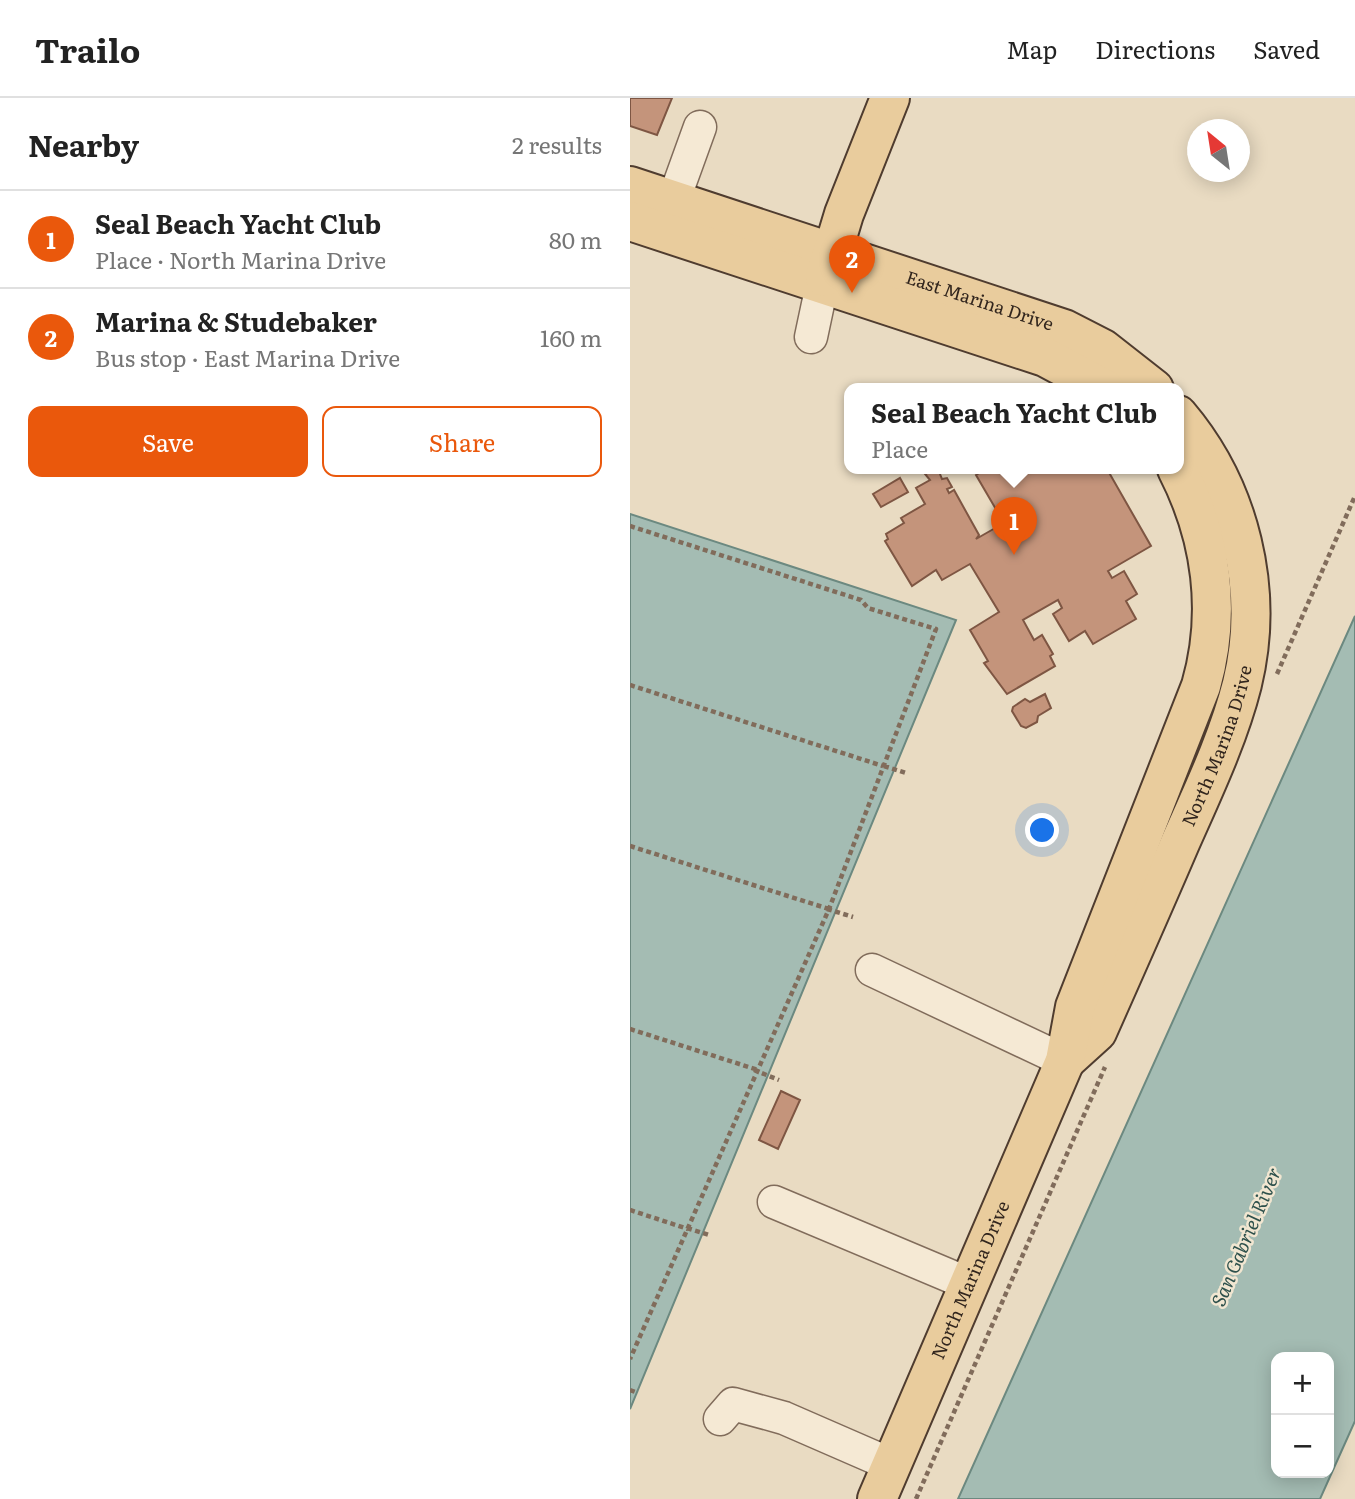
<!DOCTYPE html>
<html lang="en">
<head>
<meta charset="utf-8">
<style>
	:root { --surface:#fff; --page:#f6f6f6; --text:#222; --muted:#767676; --line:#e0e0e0; --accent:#ea580c }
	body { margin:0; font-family:Literata,serif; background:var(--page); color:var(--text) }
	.controls { position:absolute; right:21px; bottom:21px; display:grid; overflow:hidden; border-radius:14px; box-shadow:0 4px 18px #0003 }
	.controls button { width:63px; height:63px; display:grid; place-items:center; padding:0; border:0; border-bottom:2px solid var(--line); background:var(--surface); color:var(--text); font:35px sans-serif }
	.compass { position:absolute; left:557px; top:21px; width:63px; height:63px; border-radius:50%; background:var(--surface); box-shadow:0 4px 18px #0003; rotate:330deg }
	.you { position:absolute; left:413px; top:733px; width:24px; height:24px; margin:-18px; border:5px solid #fff; border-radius:50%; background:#1a73e8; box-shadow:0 0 0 10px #1a73e833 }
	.badge { display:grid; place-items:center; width:46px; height:46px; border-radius:50%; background:var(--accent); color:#fff; font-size:23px; font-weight:700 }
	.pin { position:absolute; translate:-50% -58px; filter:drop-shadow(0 2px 4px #0008) }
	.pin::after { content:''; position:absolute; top:37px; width:24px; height:21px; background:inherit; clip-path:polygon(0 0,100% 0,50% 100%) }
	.popup { position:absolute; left:214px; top:285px; width:340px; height:91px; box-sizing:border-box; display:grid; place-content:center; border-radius:14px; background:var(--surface); filter:drop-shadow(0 2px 5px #0005); font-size:23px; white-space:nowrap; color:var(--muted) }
	.popup b { font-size:26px; color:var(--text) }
	.popup::after { content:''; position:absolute; left:50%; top:100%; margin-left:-14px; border:14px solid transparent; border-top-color:var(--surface) }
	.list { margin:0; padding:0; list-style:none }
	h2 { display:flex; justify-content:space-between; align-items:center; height:91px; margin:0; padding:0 28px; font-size:30px }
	h2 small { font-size:23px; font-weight:400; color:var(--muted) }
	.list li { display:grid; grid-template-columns:46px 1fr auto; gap:21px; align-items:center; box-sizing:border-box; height:98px; padding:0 28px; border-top:2px solid var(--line) }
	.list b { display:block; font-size:26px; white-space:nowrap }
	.list p { margin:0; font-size:23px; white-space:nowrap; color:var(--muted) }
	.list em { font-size:23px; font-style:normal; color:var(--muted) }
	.actions { display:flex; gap:14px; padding:21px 28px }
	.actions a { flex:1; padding:16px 0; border:2px solid var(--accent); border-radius:14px; text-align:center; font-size:24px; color:var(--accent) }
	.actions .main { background:var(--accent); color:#fff }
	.map { position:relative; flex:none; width:725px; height:1401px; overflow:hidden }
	header { display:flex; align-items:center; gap:42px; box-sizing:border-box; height:98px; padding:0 35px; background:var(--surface); border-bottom:2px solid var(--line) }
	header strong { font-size:33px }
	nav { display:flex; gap:38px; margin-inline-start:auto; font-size:24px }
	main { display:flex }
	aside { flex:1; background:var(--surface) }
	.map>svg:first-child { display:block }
</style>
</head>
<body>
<header>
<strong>Trailo</strong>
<nav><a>Map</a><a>Directions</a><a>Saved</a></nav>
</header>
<main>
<aside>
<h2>Nearby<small>2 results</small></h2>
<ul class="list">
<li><span class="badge">1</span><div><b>Seal Beach Yacht Club</b><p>Place · North Marina Drive</p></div><em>80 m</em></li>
<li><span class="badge">2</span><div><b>Marina &amp; Studebaker</b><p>Bus stop · East Marina Drive</p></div><em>160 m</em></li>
</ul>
<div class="actions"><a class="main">Save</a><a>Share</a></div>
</aside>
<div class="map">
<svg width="725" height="1401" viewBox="0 0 725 1401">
	<rect width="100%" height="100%" fill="#e9dbc2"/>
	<path fill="#a4bcb3" stroke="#6c8980" stroke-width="2" fill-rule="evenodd" d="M0,416L326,522L0,1311Z
		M725,518V1323L690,1401H328ZM646,1259H699V1375H646Z"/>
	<path fill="#c4947b" stroke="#7e5643" stroke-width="2" d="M0,0H42L27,37L0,28Z
		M308,371L312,381L317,380L322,389L317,391L319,395L324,392L349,437L346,441L374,425L346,377L356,371H477L521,448L478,473L482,480L494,473L507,496L496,503L506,521L463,546L455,533L439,543L423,516L432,510L428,502L393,522L404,542L412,537L423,556L420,558L425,568L377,596L354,565L358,563L340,532L369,514L340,466L312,482L306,472L282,488L255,443L258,441L256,436L274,425L271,420L295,406L286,390L300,382L295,376Z
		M270,380L278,394L251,409L243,396Z
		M415,596L421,610L408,618L407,624L396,630L391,628L382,613L383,609L395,601L400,604Z
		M151,993L170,1002L148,1051L129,1042Z"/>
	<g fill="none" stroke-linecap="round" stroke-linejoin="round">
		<g stroke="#816c5b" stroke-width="35">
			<path id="minor" d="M44,101L70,29
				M181,239L192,187
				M242,872L435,963
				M144,1104L339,1186
				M90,1321L103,1306L154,1320L262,1367"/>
		</g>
		<g stroke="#4f3c2f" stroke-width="42">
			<g id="major">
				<path id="s1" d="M0,88L434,231L473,251L524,291"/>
				<path d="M0,123L415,259L475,291"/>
				<path d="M195,179L214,116L260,0"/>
				<path id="s2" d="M435,963L467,934C495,871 523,808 550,745C573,693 598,641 612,586C635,492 610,390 548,317"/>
				<path id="s3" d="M247,1401L435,963L445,909L571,588C592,515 582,439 547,371"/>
			</g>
		</g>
		<path stroke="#816c5b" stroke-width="4.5" stroke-dasharray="5 3.5" stroke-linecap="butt" d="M0,428L231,502L238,510L306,531L199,811L0,1261
			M647,576L725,398
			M0,587L253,668
			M254,668L276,675
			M0,748L199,811
			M197,811L223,819
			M0,931L128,972
			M124,972L149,982
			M0,1112L58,1131
			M57,1130L79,1137
			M0,1292L8,1295
			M286,1401L475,969"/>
		<use href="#minor" stroke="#f5e9d4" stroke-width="32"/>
		<use href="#major" stroke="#e9cc9d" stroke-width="38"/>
	</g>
	<g text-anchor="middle" stroke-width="5" stroke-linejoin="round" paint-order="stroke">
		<g font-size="18" fill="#32261e" stroke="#f1e6d1">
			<text dy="6" stroke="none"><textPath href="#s1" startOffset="368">East Marina Drive</textPath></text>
			<text dy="6" stroke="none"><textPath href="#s2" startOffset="354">North Marina Drive</textPath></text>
			<text dy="6" stroke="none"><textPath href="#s3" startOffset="238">North Marina Drive</textPath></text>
		</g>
		<g font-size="19" font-style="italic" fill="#2e514c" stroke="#f1e6d1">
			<text transform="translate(616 1139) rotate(-67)" y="7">San Gabriel River</text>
		</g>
	</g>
</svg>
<div class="controls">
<button>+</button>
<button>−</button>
</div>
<svg class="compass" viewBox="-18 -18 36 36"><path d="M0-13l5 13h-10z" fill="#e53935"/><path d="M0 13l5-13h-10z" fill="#767676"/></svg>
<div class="you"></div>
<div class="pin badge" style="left:384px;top:457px">1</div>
<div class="popup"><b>Seal Beach Yacht Club</b>Place</div>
<div class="pin badge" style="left:222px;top:195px">2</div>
</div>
</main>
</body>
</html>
